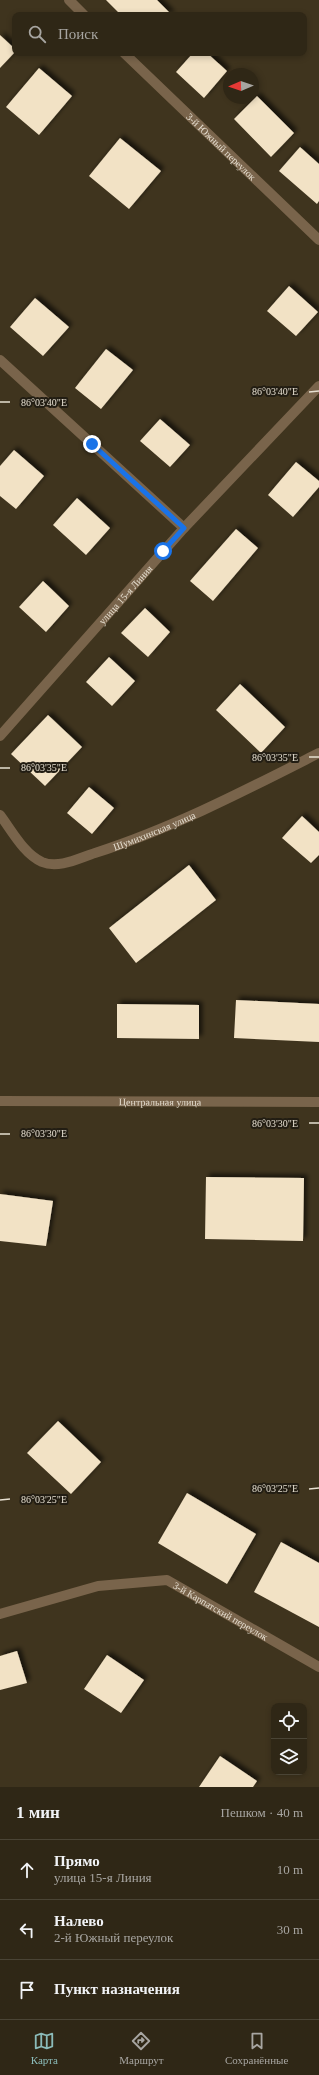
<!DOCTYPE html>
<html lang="ru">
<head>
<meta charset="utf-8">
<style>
	:root { --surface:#2f2716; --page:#3b3323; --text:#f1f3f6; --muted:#a7a5a1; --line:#4a4435; --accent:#8bbbb9 }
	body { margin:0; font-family:Georgia,serif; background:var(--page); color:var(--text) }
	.controls { position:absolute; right:12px; bottom:12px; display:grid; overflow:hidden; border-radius:8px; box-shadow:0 2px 6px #0003 }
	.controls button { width:36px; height:36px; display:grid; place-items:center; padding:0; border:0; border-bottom:1px solid var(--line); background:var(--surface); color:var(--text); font:20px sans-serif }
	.compass { position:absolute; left:223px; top:68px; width:36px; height:36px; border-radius:50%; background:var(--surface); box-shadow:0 2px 6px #0003; rotate:268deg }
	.stop { position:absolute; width:12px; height:12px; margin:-9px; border:3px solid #1a73e8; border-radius:50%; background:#fff }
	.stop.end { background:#1a73e8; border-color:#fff; box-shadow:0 1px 4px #0008 }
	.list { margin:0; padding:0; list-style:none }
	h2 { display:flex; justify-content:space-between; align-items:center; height:52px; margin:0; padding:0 16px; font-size:17px }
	h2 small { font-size:13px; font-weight:400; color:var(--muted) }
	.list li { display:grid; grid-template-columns:26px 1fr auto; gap:12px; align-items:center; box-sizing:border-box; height:60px; padding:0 16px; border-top:1px solid var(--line) }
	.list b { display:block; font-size:15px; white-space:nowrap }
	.list p { margin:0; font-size:13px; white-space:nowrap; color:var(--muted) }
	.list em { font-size:13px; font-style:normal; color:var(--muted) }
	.icon { flex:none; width:22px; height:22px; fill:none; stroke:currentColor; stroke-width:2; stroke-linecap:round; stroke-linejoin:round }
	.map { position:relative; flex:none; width:319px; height:1787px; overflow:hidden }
	.search { position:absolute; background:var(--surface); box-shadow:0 2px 6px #0003; left:12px; right:12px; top:12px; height:44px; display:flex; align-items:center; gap:10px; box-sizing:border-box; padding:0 14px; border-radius:8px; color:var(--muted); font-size:15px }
	.sheet { height:232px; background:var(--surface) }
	nav { display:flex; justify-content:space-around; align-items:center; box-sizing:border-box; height:56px; border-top:1px solid var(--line); background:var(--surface); font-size:11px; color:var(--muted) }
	nav a { display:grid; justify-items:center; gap:2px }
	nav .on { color:var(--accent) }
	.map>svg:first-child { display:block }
</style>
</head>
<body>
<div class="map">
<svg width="319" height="1787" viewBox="0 0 319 1787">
	<defs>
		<filter id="shadow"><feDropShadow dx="3.5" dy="-3.5" stdDeviation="2" flood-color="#0009"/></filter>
	</defs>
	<rect width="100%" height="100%" fill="#3f341e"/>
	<path fill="#f2e2c5" filter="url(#shadow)" d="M106,0H157L172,15H121Z
		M0,35L15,49V52L0,68Z
		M193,53H207L227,71L204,98L176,72Z
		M39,68L72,96L39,135L6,107Z
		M257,96L294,133L271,157L234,119Z
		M120,138L161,171L129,209L89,176Z
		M300,147L319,164V201L317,204L279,171Z
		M289,286L318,312L296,336L267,311Z
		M35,298L69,327L43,356L10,327Z
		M106,349L133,370L101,409L75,388Z
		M160,419L190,445L170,467L140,441Z
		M14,450L44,476L16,509L0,496V466Z
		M296,462L319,481V487L293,517L268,495Z
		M77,498L110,528L86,555L53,525Z
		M236,529L258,548L213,601L190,581Z
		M43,581L69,606L46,632L19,607Z
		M145,608L170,632L148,657L121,633Z
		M109,657L135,681L112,706L86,682Z
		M240,684L285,727L261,753L216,710Z
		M48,715L82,747L45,786L11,754Z
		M89,787L114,808L92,834L67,813Z
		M302,816L319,832V855L311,863L282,838Z
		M189,865L216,900L136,963L109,928Z
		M236,1000L319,1004V1042L234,1038Z
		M117,1004L199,1005V1039L117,1038Z
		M206,1177L304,1178L303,1241L205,1239Z
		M0,1194L53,1201L46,1246L0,1241Z
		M58,1421L101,1462L71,1494L27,1453Z
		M187,1493L256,1534L227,1584L158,1543Z
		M281,1542L319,1563V1627L254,1592Z
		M17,1651L27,1683L0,1690V1656Z
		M107,1655L144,1680L121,1713L84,1689Z
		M220,1756L257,1781L253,1787H199Z"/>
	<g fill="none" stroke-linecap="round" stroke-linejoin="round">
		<g stroke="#79644b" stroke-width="10">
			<path d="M69,0L84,15"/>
			<path id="s1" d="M124,53L319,240"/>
			<path d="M0,360L184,528"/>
			<path id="s2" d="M0,736L184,528L319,386"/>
			<path id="s3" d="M0,815C12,831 24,854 42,862C59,869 79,858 95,853C173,828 246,790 319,753"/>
			<path id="s4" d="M0,1101L319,1102"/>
			<path id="s5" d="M0,1614L98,1586L167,1580L319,1667"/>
		</g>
	</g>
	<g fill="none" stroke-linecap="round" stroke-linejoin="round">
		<path stroke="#1a73e8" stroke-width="5" d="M92,444L184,528L163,551"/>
	</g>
	<path fill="none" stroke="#e6dfd1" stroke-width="1.5" d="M309,392L319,391M0,402H10M309,757H319M0,768H10M309,1123H319M0,1134H10M309,1489L319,1488M0,1500L10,1499"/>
	<g text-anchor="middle" stroke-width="4" stroke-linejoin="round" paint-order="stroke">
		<g font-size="10" fill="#e6dfd1" stroke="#221d13">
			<text dy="4" stroke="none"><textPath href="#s1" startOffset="135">3-й Южный переулок</textPath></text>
			<text dy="4" stroke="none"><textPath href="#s2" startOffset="189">улица 15-я Линия</textPath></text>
			<text dy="4" stroke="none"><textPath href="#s3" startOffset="182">Шумихинская улица</textPath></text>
			<text dy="4" stroke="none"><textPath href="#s4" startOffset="160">Центральная улица</textPath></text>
			<text dy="4" stroke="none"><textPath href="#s5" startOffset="233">3-й Карпатский переулок</textPath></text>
		</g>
	</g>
	<g font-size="10" text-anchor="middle" fill="#e6dfd1" stroke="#221d13" stroke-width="4" stroke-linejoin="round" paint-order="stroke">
		<text x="275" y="395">86°03'40"E</text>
		<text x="44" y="406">86°03'40"E</text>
		<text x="275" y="761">86°03'35"E</text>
		<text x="44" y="771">86°03'35"E</text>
		<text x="275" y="1127">86°03'30"E</text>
		<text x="44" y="1137">86°03'30"E</text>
		<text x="275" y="1492">86°03'25"E</text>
		<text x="44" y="1503">86°03'25"E</text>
	</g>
</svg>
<div class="controls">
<button><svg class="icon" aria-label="locate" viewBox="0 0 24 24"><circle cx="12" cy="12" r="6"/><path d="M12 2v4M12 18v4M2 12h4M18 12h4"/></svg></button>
<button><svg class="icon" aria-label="layers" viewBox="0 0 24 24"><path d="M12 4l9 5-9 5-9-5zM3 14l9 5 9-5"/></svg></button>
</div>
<svg class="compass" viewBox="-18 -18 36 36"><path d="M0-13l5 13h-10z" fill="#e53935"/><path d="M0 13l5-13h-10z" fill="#a7a5a1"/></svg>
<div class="stop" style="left:163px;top:551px"></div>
<div class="stop end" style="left:92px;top:444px"></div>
<div class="search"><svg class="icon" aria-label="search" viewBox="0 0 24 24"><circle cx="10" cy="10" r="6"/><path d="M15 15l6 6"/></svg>Поиск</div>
</div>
<section class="sheet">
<h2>1 мин<small>Пешком · 40 m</small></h2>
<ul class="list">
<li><svg class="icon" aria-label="ahead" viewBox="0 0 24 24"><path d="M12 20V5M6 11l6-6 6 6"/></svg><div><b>Прямо</b><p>улица 15-я Линия</p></div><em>10 m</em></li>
<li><svg class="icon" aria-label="left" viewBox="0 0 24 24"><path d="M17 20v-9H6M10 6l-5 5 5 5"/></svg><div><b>Налево</b><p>2-й Южный переулок</p></div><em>30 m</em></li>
<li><svg class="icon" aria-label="arrive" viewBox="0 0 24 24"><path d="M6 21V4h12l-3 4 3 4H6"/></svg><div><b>Пункт назначения</b></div></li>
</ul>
</section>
<nav>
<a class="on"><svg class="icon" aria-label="map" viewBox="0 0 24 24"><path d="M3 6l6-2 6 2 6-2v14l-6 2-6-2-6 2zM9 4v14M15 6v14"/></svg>Карта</a>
<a><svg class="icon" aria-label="directions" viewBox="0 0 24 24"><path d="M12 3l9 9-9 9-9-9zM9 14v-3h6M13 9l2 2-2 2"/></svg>Маршрут</a>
<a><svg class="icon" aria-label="saved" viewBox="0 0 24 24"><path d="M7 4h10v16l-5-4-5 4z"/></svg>Сохранённые</a>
</nav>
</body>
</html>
